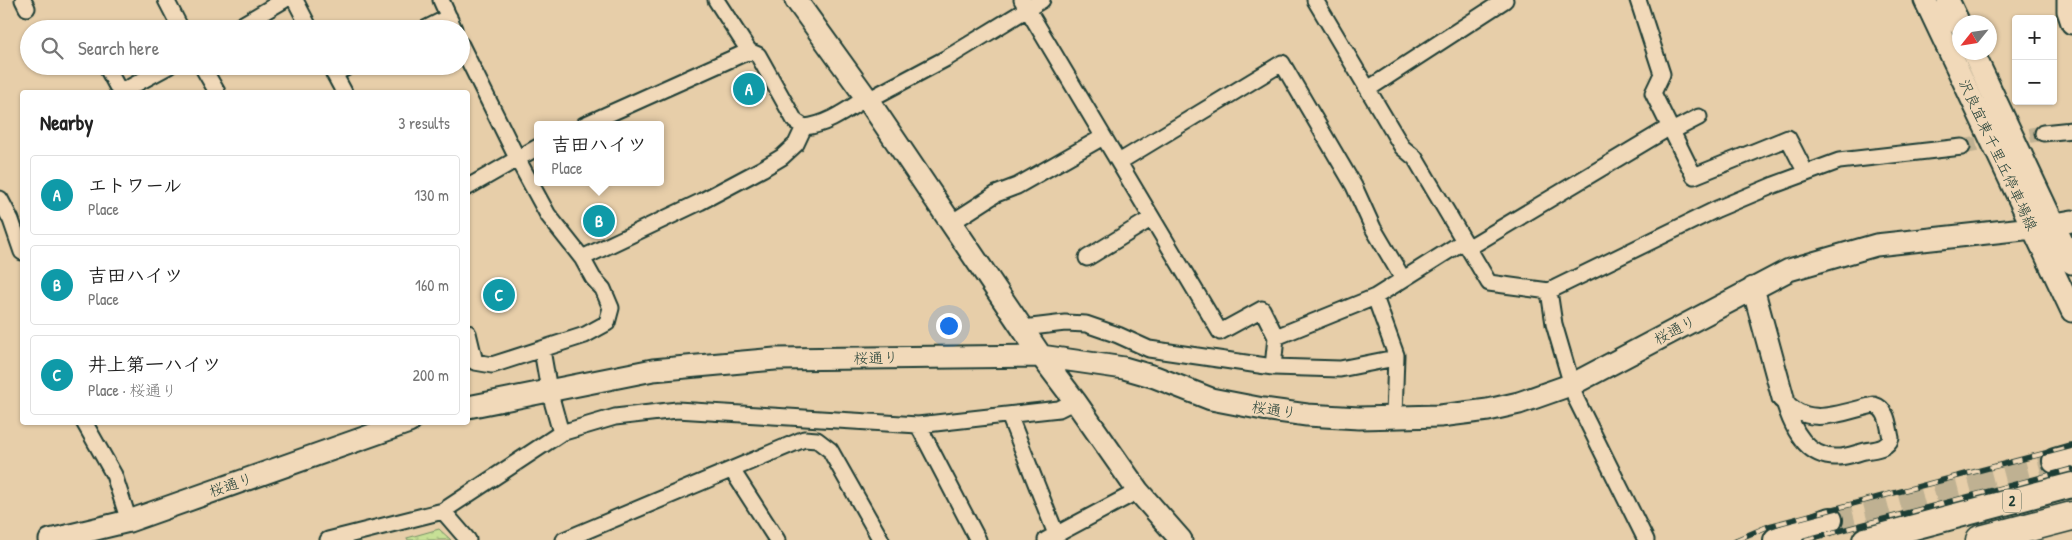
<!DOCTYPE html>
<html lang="en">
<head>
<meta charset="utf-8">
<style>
	:root { --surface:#fff; --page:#f6f6f6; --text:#222; --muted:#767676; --line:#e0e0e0; --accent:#7c3aed }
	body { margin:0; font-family:"Patrick Hand","Klee One",sans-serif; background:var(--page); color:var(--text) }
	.controls { position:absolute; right:15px; top:15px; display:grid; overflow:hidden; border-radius:5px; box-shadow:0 1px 4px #0004 }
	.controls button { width:45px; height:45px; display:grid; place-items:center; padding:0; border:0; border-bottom:1px solid var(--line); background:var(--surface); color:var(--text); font:25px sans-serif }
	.compass { position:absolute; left:1952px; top:15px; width:45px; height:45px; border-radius:50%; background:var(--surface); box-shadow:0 1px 4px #0004; rotate:240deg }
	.you { position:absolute; left:948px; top:325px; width:18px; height:18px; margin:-12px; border:4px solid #fff; border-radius:50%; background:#1a73e8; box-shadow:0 0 0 8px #1a73e833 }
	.badge { display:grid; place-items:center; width:32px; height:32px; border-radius:50%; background:var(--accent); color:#fff; font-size:16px; font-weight:700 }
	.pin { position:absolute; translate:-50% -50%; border:2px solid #fff; box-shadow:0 1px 5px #0006 }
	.popup { position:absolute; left:534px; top:121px; width:130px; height:65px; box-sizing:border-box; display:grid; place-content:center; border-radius:5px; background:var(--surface); filter:drop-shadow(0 1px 4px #0005); font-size:16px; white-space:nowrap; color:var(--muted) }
	.popup b { font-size:19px; color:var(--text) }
	.popup::after { content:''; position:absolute; left:50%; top:100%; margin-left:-10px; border:10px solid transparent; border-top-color:var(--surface) }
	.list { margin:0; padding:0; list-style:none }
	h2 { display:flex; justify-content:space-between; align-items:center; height:65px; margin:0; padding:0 20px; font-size:21px }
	h2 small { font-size:16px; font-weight:400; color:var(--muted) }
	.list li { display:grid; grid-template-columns:32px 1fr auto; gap:15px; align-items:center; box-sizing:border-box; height:80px; margin:0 10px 10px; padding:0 10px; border:1px solid var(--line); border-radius:5px }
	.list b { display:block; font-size:19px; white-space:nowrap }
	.list p { margin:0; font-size:16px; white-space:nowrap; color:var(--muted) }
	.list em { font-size:16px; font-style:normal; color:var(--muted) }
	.icon { flex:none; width:28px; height:28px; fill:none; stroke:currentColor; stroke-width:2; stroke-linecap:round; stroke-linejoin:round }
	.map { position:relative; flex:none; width:2072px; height:540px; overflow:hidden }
	.search { position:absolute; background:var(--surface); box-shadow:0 1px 4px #0004; left:20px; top:20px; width:450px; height:55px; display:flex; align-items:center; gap:12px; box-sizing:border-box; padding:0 18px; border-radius:28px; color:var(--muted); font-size:19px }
	.panel { position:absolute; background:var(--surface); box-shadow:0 1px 4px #0004; left:20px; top:90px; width:450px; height:335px; border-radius:5px }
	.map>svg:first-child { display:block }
</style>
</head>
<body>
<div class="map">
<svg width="2072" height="540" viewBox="0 0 2072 540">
	<defs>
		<pattern id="park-dots" width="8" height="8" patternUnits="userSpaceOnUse" patternTransform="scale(1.25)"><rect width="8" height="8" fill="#c7e096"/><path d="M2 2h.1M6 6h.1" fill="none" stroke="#aac182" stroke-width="1.8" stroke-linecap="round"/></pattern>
	</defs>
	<rect width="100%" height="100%" fill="#e7cea9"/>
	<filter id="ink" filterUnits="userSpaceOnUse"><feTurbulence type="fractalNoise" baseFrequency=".02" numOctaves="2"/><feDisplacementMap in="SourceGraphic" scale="10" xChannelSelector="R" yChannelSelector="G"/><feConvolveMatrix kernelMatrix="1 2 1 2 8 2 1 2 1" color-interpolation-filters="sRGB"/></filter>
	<g filter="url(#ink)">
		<path fill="url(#park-dots)" stroke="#738e65" d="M439,529L451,540H408L407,538Z"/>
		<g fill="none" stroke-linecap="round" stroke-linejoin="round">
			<path stroke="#bfb192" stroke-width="15" stroke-dasharray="15 8" stroke-linecap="butt" d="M1962,147L2043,133"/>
			<path stroke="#bfb192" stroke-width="24" stroke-dasharray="24 12" stroke-linecap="butt" d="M1830,520L2055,461"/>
			<g stroke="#1f3d34" stroke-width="19">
				<path id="street" d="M23,0L27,8
					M166,0L181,29
					M295,0L310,29
					M441,0L454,29
					M716,0L749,51L758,55L795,121L804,127C827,125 847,110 866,98
					M1022,0L1220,332L1262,309L1276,337
					M1315,0L1402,147L1415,158L1489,283L1549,291L1717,209L1774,185L1839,161L1962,147
					M1638,0L1662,74L1653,93L1694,176L1788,138L1806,173
					M235,29L284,0
					M425,29L449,17
					M461,45L518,160L548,215L582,258L593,278L603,289L611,308L607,323L585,335L492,365L475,362L468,333
					M106,66L120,92
					M202,66L217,92
					M330,66L344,92
					M334,74L349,66
					M1368,89L1505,0
					M121,92L169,66
					M868,100L947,58L1042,0
					M584,125L749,51
					M1672,131L1699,117
					M2043,133L2072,130
					M1119,162L1282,63L1354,186L1373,228L1403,279
					M468,187L538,147
					M0,199L11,220L22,252
					M951,223L996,194L1017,186L1103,137
					M1468,248L1670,127
					M582,258L700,202L762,169L782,157L796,144L804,127
					M1087,258L1152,218
					M1549,291L1554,324L1576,399L1646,540
					M1023,328L1065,323L1086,324L1118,335L1149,349L1273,367L1340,369L1395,358
					M542,350L549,390L561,433
					M1273,367L1276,337L1375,297
					M1783,398C1806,430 1841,412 1874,405C1888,409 1888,425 1891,438C1887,449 1876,449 1865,451C1856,453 1845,458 1835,457C1804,457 1790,423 1783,398Z
					M1009,415L1056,534
					M1394,417L1396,355L1375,297L1464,241
					M84,422L114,475L129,521
					M918,425L978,540
					M732,470L777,540
					M443,511L468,540
					M328,540L443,511L561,433L615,417L677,410L918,425L1059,409L1075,401
					M564,540L804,439L817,440L830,450L881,540
					M1046,540L1138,491"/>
			</g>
			<g stroke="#1f3d34" stroke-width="25">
				<path id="secondary" d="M796,0L868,100L1041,356L1075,401L1138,491L1181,540
					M1925,0L2072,311
					M1948,0L1960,25
					M2068,0V11L2072,23
					M1973,52L2072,263
					M1753,288L1783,398
					M468,407L653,370L775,359L1041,356L1124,368L1155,377L1211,399L1263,409L1307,415L1359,418L1440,416L1488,410L1519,403L1573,384L1789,270L1876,245L2033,228L2072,221
					M50,540L129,521L409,422"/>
			</g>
			<g stroke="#1f3d34" stroke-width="28">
				<path id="primary" d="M2055,461L2072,456
					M1776,540L1830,520
					M1865,540L2072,485"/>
			</g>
			<g stroke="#1f3d34" stroke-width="31">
				<path id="highway" d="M1980,540L2072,516"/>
			</g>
			<use href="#street" stroke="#f1d9b9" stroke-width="15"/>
			<use href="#secondary" stroke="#f1d9b9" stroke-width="21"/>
			<use href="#primary" stroke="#f1d9b9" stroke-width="24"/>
			<use href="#highway" stroke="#f1d9b9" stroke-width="28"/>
			<g stroke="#1f3d34" stroke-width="5.5">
				<path id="rail" d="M1736,540L1769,526L2072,446
					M1805,540L2072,469"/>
			</g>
			<use href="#rail" stroke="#f1d9b9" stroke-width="4" stroke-dasharray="11" stroke-linecap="butt"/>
		</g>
	</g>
	<g text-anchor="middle" stroke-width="4" stroke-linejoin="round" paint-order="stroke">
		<rect fill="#f1d9b9" stroke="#5e6c5c" stroke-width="1" x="2003" y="489.5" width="18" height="23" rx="4"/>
		<g font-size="14" font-weight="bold" fill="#1f3d34">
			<text x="2012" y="506">2</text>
		</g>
		<g font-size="15" fill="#1f3d34" stroke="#f1d9b9">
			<text transform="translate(1998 155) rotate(65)" y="5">沢良宜東千里丘停車場線</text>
			<text transform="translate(1675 330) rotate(-28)" y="5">桜通り</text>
			<text transform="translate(876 358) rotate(-1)" y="5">桜通り</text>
			<text transform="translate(1274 410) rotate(9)" y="5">桜通り</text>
			<text transform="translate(231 485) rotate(-19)" y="5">桜通り</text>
		</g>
	</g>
</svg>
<div class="controls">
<button>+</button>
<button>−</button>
</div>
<svg class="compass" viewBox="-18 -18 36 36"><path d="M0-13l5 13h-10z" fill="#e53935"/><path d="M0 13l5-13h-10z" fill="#767676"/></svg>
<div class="you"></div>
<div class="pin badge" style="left:749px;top:89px;background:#0f9aa8">A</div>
<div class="pin badge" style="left:599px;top:221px;background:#0f9aa8">B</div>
<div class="popup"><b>吉田ハイツ</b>Place</div>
<div class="pin badge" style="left:499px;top:295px;background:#0f9aa8">C</div>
<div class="search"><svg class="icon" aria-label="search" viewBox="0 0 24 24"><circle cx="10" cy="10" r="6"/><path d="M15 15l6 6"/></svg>Search here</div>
<section class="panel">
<h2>Nearby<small>3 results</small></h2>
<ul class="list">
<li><span class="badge" style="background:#0f9aa8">A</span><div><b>エトワール</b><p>Place</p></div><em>130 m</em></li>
<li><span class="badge" style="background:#0f9aa8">B</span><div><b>吉田ハイツ</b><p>Place</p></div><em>160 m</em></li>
<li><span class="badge" style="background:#0f9aa8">C</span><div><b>井上第一ハイツ</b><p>Place · 桜通り</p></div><em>200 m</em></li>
</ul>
</section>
</div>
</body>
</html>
